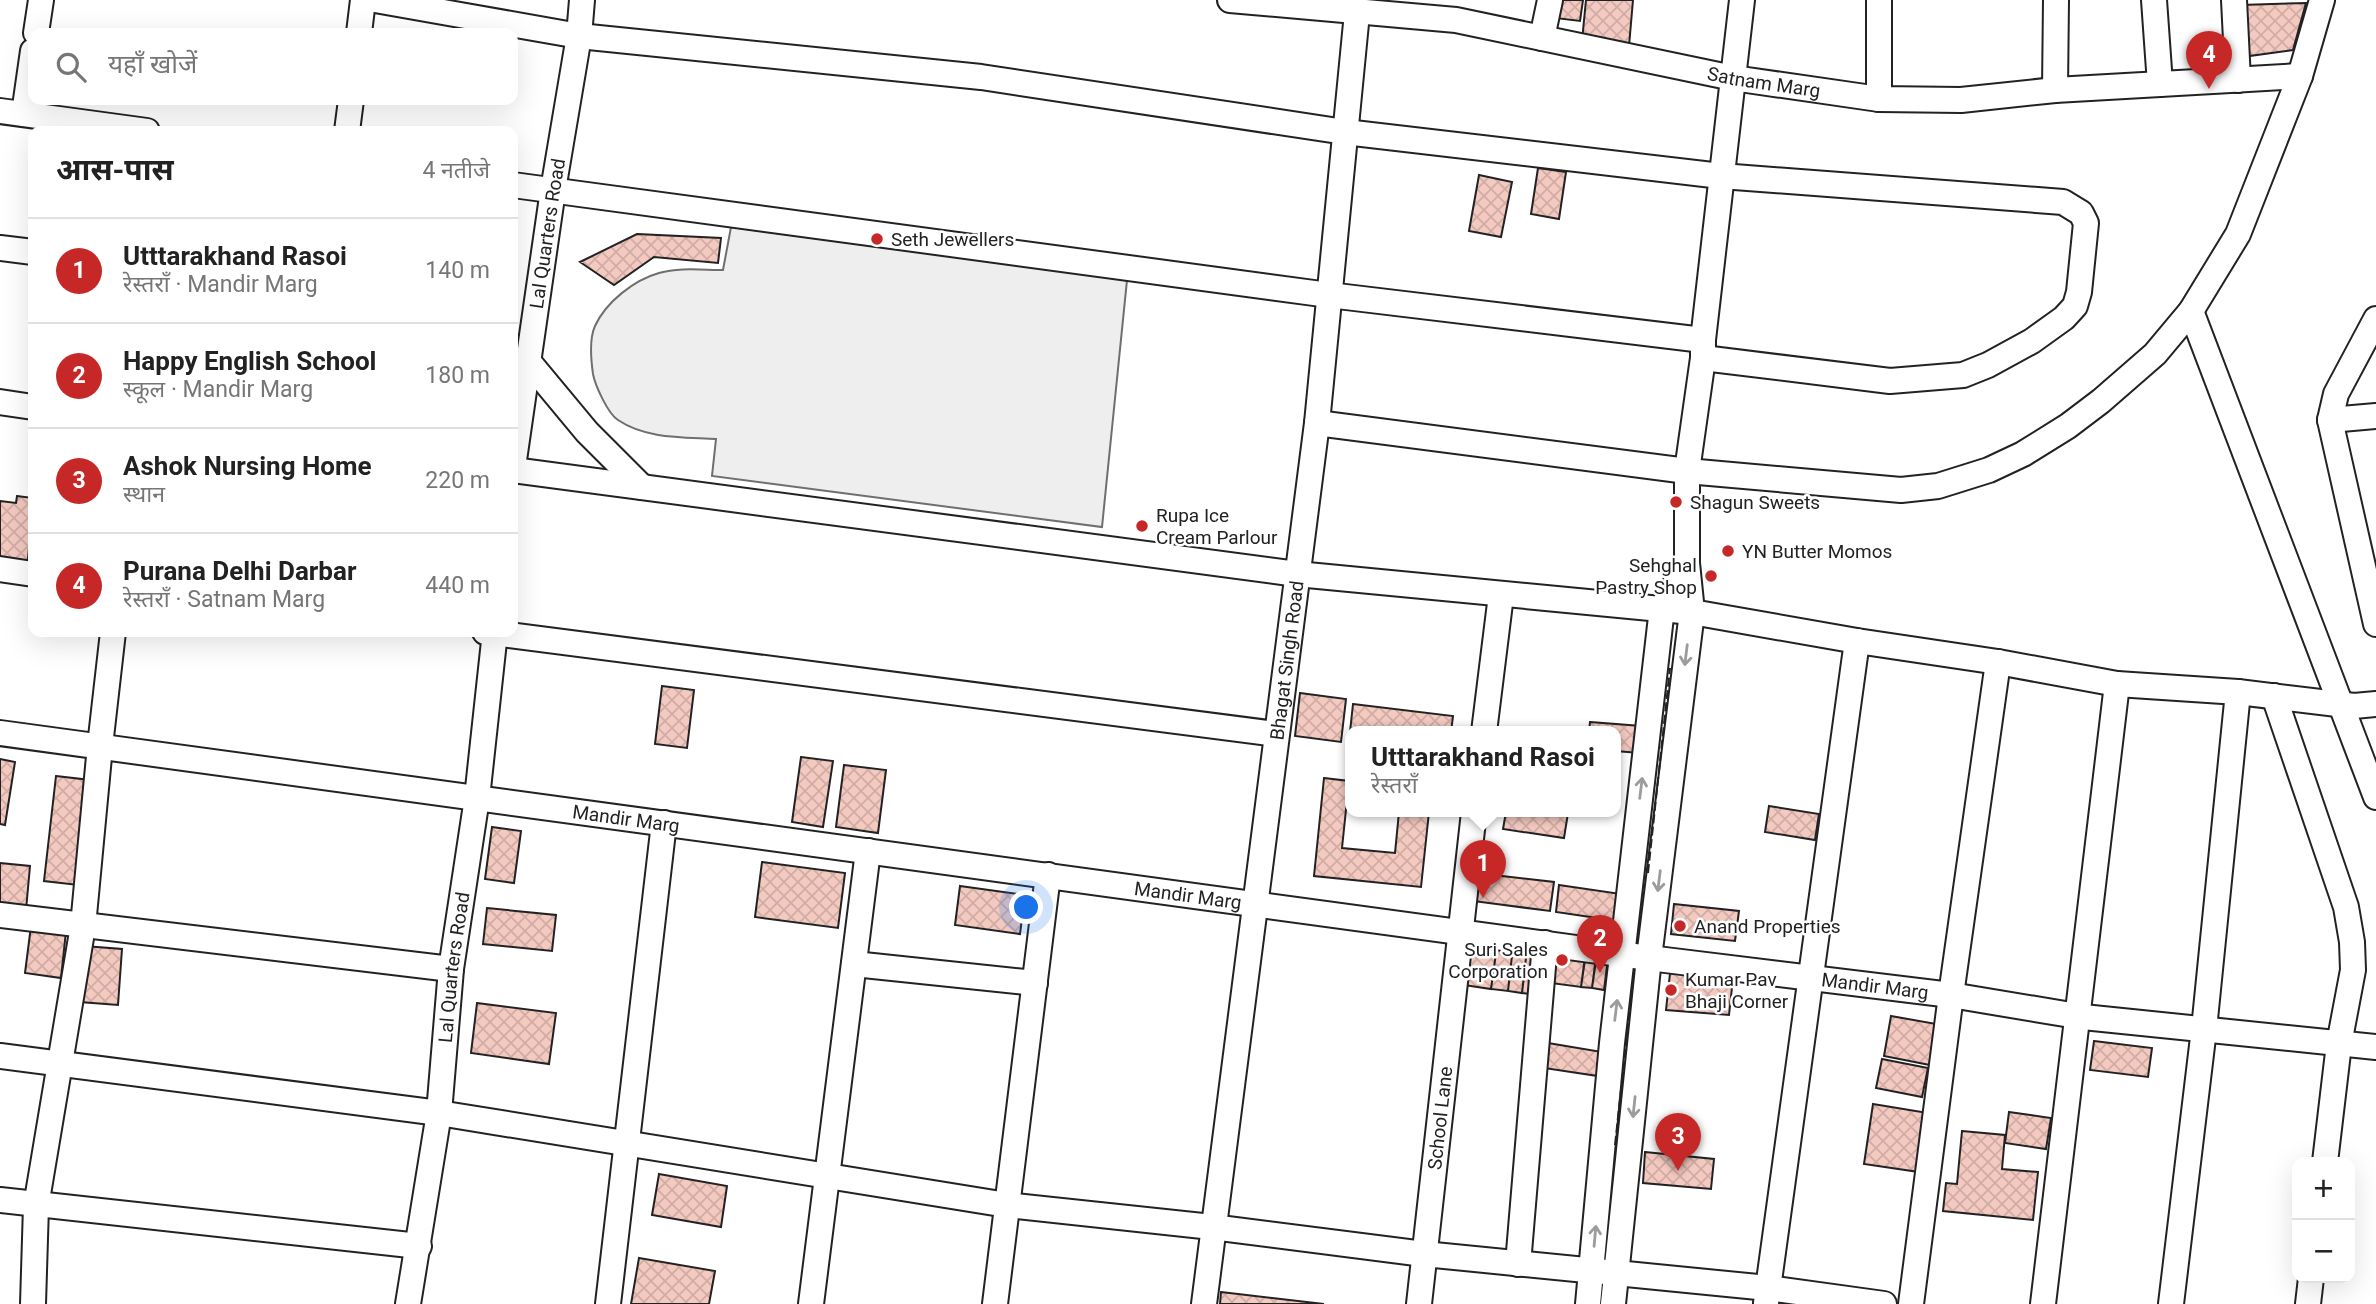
<!DOCTYPE html>
<html lang="hi">
<head>
<meta charset="utf-8">
<style>
	:root { --surface:#fff; --page:#f6f6f6; --text:#222; --muted:#767676; --line:#e0e0e0; --accent:#c62828 }
	body { margin:0; font-family:Roboto,"Noto Sans Devanagari",sans-serif; background:var(--page); color:var(--text) }
	.controls { position:absolute; right:21px; bottom:21px; display:grid; overflow:hidden; border-radius:14px; box-shadow:0 7px 28px #0002 }
	.controls button { width:63px; height:63px; display:grid; place-items:center; padding:0; border:0; border-bottom:2px solid var(--line); background:var(--surface); color:var(--text); font:35px sans-serif }
	.you { position:absolute; left:1027px; top:908px; width:24px; height:24px; margin:-18px; border:5px solid #fff; border-radius:50%; background:#1a73e8; box-shadow:0 0 0 10px #1a73e833 }
	.badge { display:grid; place-items:center; width:46px; height:46px; border-radius:50%; background:var(--accent); color:#fff; font-size:23px; font-weight:700 }
	.pin { position:absolute; translate:-50% -58px; filter:drop-shadow(0 2px 4px #0008) }
	.pin::after { content:''; position:absolute; top:37px; width:24px; height:21px; background:inherit; clip-path:polygon(0 0,100% 0,50% 100%) }
	.popup { position:absolute; left:1345px; top:726px; width:276px; height:91px; box-sizing:border-box; display:grid; place-content:center; border-radius:14px; background:var(--surface); filter:drop-shadow(0 2px 5px #0005); font-size:23px; white-space:nowrap; color:var(--muted) }
	.popup b { font-size:26px; color:var(--text) }
	.popup::after { content:''; position:absolute; left:50%; top:100%; margin-left:-14px; border:14px solid transparent; border-top-color:var(--surface) }
	.list { margin:0; padding:0; list-style:none }
	h2 { display:flex; justify-content:space-between; align-items:center; height:91px; margin:0; padding:0 28px; font-size:30px }
	h2 small { font-size:23px; font-weight:400; color:var(--muted) }
	.list li { display:grid; grid-template-columns:46px 1fr auto; gap:21px; align-items:center; box-sizing:border-box; height:105px; padding:0 28px; border-top:2px solid var(--line) }
	.list b { display:block; font-size:26px; white-space:nowrap }
	.list p { margin:0; font-size:23px; white-space:nowrap; color:var(--muted) }
	.list em { font-size:23px; font-style:normal; color:var(--muted) }
	.icon { flex:none; width:38px; height:38px; fill:none; stroke:currentColor; stroke-width:2; stroke-linecap:round; stroke-linejoin:round }
	.map { position:relative; flex:none; width:2376px; height:1304px; overflow:hidden }
	.search { position:absolute; background:var(--surface); box-shadow:0 7px 28px #0002; left:28px; top:28px; width:490px; height:77px; display:flex; align-items:center; gap:18px; box-sizing:border-box; padding:0 24px; border-radius:14px; color:var(--muted); font-size:26px }
	.panel { position:absolute; background:var(--surface); box-shadow:0 7px 28px #0002; left:28px; top:126px; width:490px; height:511px; border-radius:14px }
	.map>svg:first-child { display:block }
</style>
</head>
<body>
<div class="map">
<svg width="2376" height="1304" viewBox="0 0 2376 1304">
	<defs>
		<pattern id="building-cross-hatch" width="8" height="8" patternUnits="userSpaceOnUse" patternTransform="scale(1.75)"><rect width="8" height="8" fill="#f3c9c0"/><path d="M0 0l8 8M0 8l8-8" fill="none" stroke="#d0aca5"/></pattern>
	</defs>
	<rect width="100%" height="100%" fill="#fff"/>
	<path fill="#eee" stroke="#6f6f6f" stroke-width="2" d="M731,227L1127,280L1102,527L712,476L716,439C683,437 646,439 618,420C608,414 595,385 593,374C591,360 589,339 595,326C606,302 634,280 659,273C679,267 703,270 723,270Z"/>
	<path fill="url(#building-cross-hatch)" stroke="#222" stroke-width="2" d="M1557,0H1583L1580,21L1555,18Z
		M1586,0H1633L1629,46L1582,41Z
		M2306,3L2293,50L2242,57L2241,5Z
		M1538,168L1566,172L1559,219L1531,214Z
		M1479,175L1512,182L1501,237L1469,231Z
		M637,234L721,238L718,263L654,257L614,285L580,262Z
		M17,496L33,498L27,571L0,568V501L16,503Z
		M662,686L694,690L687,748L655,744Z
		M1300,693L1346,699L1341,742L1295,736Z
		M1353,704L1453,716L1451,732H1350Z
		M1590,722L1641,726L1639,753L1616,751V732H1589Z
		M801,757L833,761L823,827L792,822Z
		M0,759L15,762L5,825L0,824Z
		M844,765L886,770L878,833L836,827Z
		M56,776L90,780L78,885L44,881Z
		M1324,778L1349,781L1342,848L1395,853L1399,812H1429L1421,887L1314,876Z
		M1769,806L1819,814L1815,840L1765,832Z
		M1506,812L1568,813L1564,838L1503,829Z
		M492,827L521,831L514,883L485,879Z
		M762,862L845,873L838,928L755,917Z
		M0,863L30,866L26,910L0,907Z
		M1476,873L1554,882L1550,911L1473,901Z
		M1559,885L1621,894L1618,921L1556,912Z
		M960,886L1025,895L1020,934L955,925Z
		M1674,904L1739,911L1735,941L1671,934Z
		M487,908L556,915L552,951L483,944Z
		M31,926L66,931L61,978L25,973Z
		M1463,941L1497,946L1491,989L1457,984Z
		M84,946L122,949L118,1005L80,1002Z
		M1497,946L1513,947L1508,991L1491,989Z
		M1513,947L1527,949L1522,993L1508,991Z
		M1527,949L1542,951L1536,995L1522,993Z
		M1546,952L1585,957L1581,987L1543,982Z
		M1586,953L1597,954L1592,988L1581,987Z
		M1596,957L1608,958L1604,990L1592,988Z
		M1596,957L1608,958L1604,990L1592,988Z
		M1671,964L1734,969L1729,1015L1666,1010Z
		M477,1003L556,1013L549,1064L471,1053Z
		M1891,1016L1942,1025L1935,1066L1884,1056Z
		M2094,1041L2152,1048L2148,1077L2090,1070Z
		M1548,1043L1602,1052L1598,1076L1544,1068Z
		M1882,1059L1928,1068L1922,1097L1876,1088Z
		M1873,1104L1928,1113L1919,1172L1864,1164Z
		M2009,1112L2051,1118L2046,1149L2005,1143Z
		M1962,1131L2005,1135L2002,1169L2038,1172L2033,1220L1943,1211L1946,1183L1957,1184Z
		M1645,1152L1714,1159L1711,1189L1643,1183Z
		M659,1174L727,1186L721,1227L652,1215Z
		M639,1258L715,1271L709,1304H631Z
		M1221,1292L1324,1304H1220Z"/>
	<g fill="none" stroke-linecap="round" stroke-linejoin="round">
		<g stroke="#222" stroke-width="28">
			<g id="minor">
				<path d="M375,0L579,36L981,77L1345,132L1721,176L2063,202L2081,213L2086,223L2079,292L2075,306L2064,318L2032,341L1988,365L1963,375L1890,381L1703,358"/>
				<path id="s1" d="M1230,0L1456,20L1733,78L1879,99L1961,100L2055,90L2300,76"/>
				<path d="M1879,0V99"/>
				<path d="M2154,0L2160,84"/>
				<path d="M2234,0L2238,80"/>
				<path d="M36,33L41,0"/>
				<path d="M359,33L363,0"/>
				<path d="M1542,38L1550,0"/>
				<path d="M2055,90L2056,0"/>
				<path d="M0,111L147,131"/>
				<path d="M24,114L33,51"/>
				<path d="M347,131L351,100"/>
				<path d="M513,185L1329,295L1703,340"/>
				<path d="M0,248L33,252"/>
				<path d="M2191,311L2376,797"/>
				<path d="M2376,319L2336,394L2330,420L2376,624"/>
				<path d="M528,361L587,432L642,487"/>
				<path d="M0,402L33,407"/>
				<path d="M2330,420L2376,416"/>
				<path d="M1317,423L1687,471L1901,490L1938,486L1989,470L2023,454L2068,426L2101,401L2155,354L2191,311L2238,234L2300,76L2322,0"/>
				<path id="s2" d="M513,467L553,190L579,36L582,0"/>
				<path d="M513,470L1297,574L1692,612L1857,641L1998,662L2117,684L2238,692L2354,706L2376,704"/>
				<path d="M0,569L33,574"/>
				<path d="M485,632L1276,734"/>
				<path d="M2274,696L2346,907L2352,942L2353,970L2339,1044L2325,1162"/>
				<path d="M1484,732L1501,595"/>
				<path id="s3" d="M0,733L1649,958L1951,995L2083,1017L2376,1047"/>
				<path d="M0,915L451,969"/>
				<path d="M854,964L1035,983"/>
				<path d="M0,1056L439,1113L1007,1205L1212,1227L1424,1254L1768,1288L1884,1304"/>
				<path d="M0,1200L419,1246"/>
				<path d="M1518,1264L1545,943"/>
				<path d="M1766,1303L1857,641"/>
				<path d="M33,1304L36,1206L83,926L100,746L113,632"/>
				<path id="s4" d="M408,1304L439,1113L451,969L477,798L495,632"/>
				<path d="M608,1304L664,823"/>
				<path d="M811,1304L868,851"/>
				<path d="M995,1304L1048,875"/>
				<path id="s5" d="M1204,1304L1317,423L1357,13"/>
				<path id="s6" d="M1419,1304L1474,812"/>
				<path d="M1588,1304L1612,1043L1662,608L1687,563"/>
				<path d="M1613,1304L1649,958L1692,612L1687,563V471L1703,358V340L1742,0"/>
				<path d="M1911,1304L1951,995L1998,662"/>
				<path d="M2043,1304L2117,684"/>
				<path d="M2171,1304L2204,1029L2238,692"/>
				<path d="M2308,1304L2311,1278"/>
			</g>
		</g>
		<use href="#minor" stroke="#fff" stroke-width="24"/>
		<path stroke="#222" stroke-width="2" stroke-dasharray="9 3.5" stroke-linecap="butt" d="M1648,873L1670,668
			M1615,1145L1632,989"/>
	</g>
	<defs><path id="oneway-shaft" d="M-6 0H5M1.5-3L5.5 0L1.5 3" fill="none" stroke-width="1.6" stroke-linecap="round" stroke-linejoin="round" transform="scale(1.75)"/></defs>
	<g stroke="#9c9c9c">
		<use href="#oneway-shaft" transform="translate(1686 655) rotate(97)"/>
		<use href="#oneway-shaft" transform="translate(1641 788) rotate(-83)"/>
		<use href="#oneway-shaft" transform="translate(1659 881) rotate(97)"/>
		<use href="#oneway-shaft" transform="translate(1616 1010) rotate(-83)"/>
		<use href="#oneway-shaft" transform="translate(1634 1107) rotate(96)"/>
		<use href="#oneway-shaft" transform="translate(1595 1236) rotate(-85)"/>
	</g>
	<g fill="#c62828" stroke="#fff" stroke-width="2.5">
		<circle cx="877" cy="239" r="7"/>
		<circle cx="1676" cy="502" r="7"/>
		<circle cx="1142" cy="526" r="7"/>
		<circle cx="1728" cy="551" r="7"/>
		<circle cx="1711" cy="576" r="7"/>
		<circle cx="1680" cy="926" r="7"/>
		<circle cx="1562" cy="960" r="7"/>
		<circle cx="1671" cy="990" r="7"/>
	</g>
	<g text-anchor="middle" stroke-width="5" stroke-linejoin="round" paint-order="stroke">
		<g font-size="19" fill="#222" stroke="#fff">
			<text dy="7" stroke="none"><textPath href="#s1" startOffset="541">Satnam Marg</textPath></text>
			<text dy="7" stroke="none"><textPath href="#s2" startOffset="236">Lal Quarters Road</textPath></text>
			<text dy="7" stroke="none"><textPath href="#s5" startOffset="649">Bhagat Singh Road</textPath></text>
			<text dy="7" stroke="none"><textPath href="#s3" startOffset="632">Mandir Marg</textPath></text>
			<text dy="7" stroke="none"><textPath href="#s3" startOffset="1199">Mandir Marg</textPath></text>
			<text dy="7" stroke="none"><textPath href="#s4" startOffset="340">Lal Quarters Road</textPath></text>
			<text dy="7" stroke="none"><textPath href="#s3" startOffset="1892">Mandir Marg</textPath></text>
			<text dy="7" stroke="none"><textPath href="#s6" startOffset="187">School Lane</textPath></text>
		</g>
		<g font-size="19" fill="#222" stroke="#fff" text-anchor="start">
			<text x="891" y="246">Seth Jewellers</text>
			<text x="1690" y="509">Shagun Sweets</text>
			<text x="1156" y="522">Rupa Ice<tspan x="1156" dy="22">Cream Parlour</tspan></text>
			<text x="1742" y="558">YN Butter Momos</text>
			<text x="1697" y="572" text-anchor="end">Sehghal<tspan x="1697" dy="22">Pastry Shop</tspan></text>
			<text x="1694" y="933">Anand Properties</text>
			<text x="1548" y="956" text-anchor="end">Suri Sales<tspan x="1548" dy="22">Corporation</tspan></text>
			<text x="1685" y="986">Kumar Pav<tspan x="1685" dy="22">Bhaji Corner</tspan></text>
		</g>
	</g>
</svg>
<div class="controls">
<button>+</button>
<button>−</button>
</div>
<div class="you"></div>
<div class="pin badge" style="left:1483px;top:898px">1</div>
<div class="popup"><b>Utttarakhand Rasoi</b>रेस्तराँ</div>
<div class="pin badge" style="left:1600px;top:973px">2</div>
<div class="pin badge" style="left:1678px;top:1171px">3</div>
<div class="pin badge" style="left:2209px;top:89px">4</div>
<div class="search"><svg class="icon" aria-label="search" viewBox="0 0 24 24"><circle cx="10" cy="10" r="6"/><path d="M15 15l6 6"/></svg>यहाँ खोजें</div>
<section class="panel">
<h2>आस-पास<small>4 नतीजे</small></h2>
<ul class="list">
<li><span class="badge">1</span><div><b>Utttarakhand Rasoi</b><p>रेस्तराँ · Mandir Marg</p></div><em>140 m</em></li>
<li><span class="badge">2</span><div><b>Happy English School</b><p>स्कूल · Mandir Marg</p></div><em>180 m</em></li>
<li><span class="badge">3</span><div><b>Ashok Nursing Home</b><p>स्थान</p></div><em>220 m</em></li>
<li><span class="badge">4</span><div><b>Purana Delhi Darbar</b><p>रेस्तराँ · Satnam Marg</p></div><em>440 m</em></li>
</ul>
</section>
</div>
</body>
</html>
